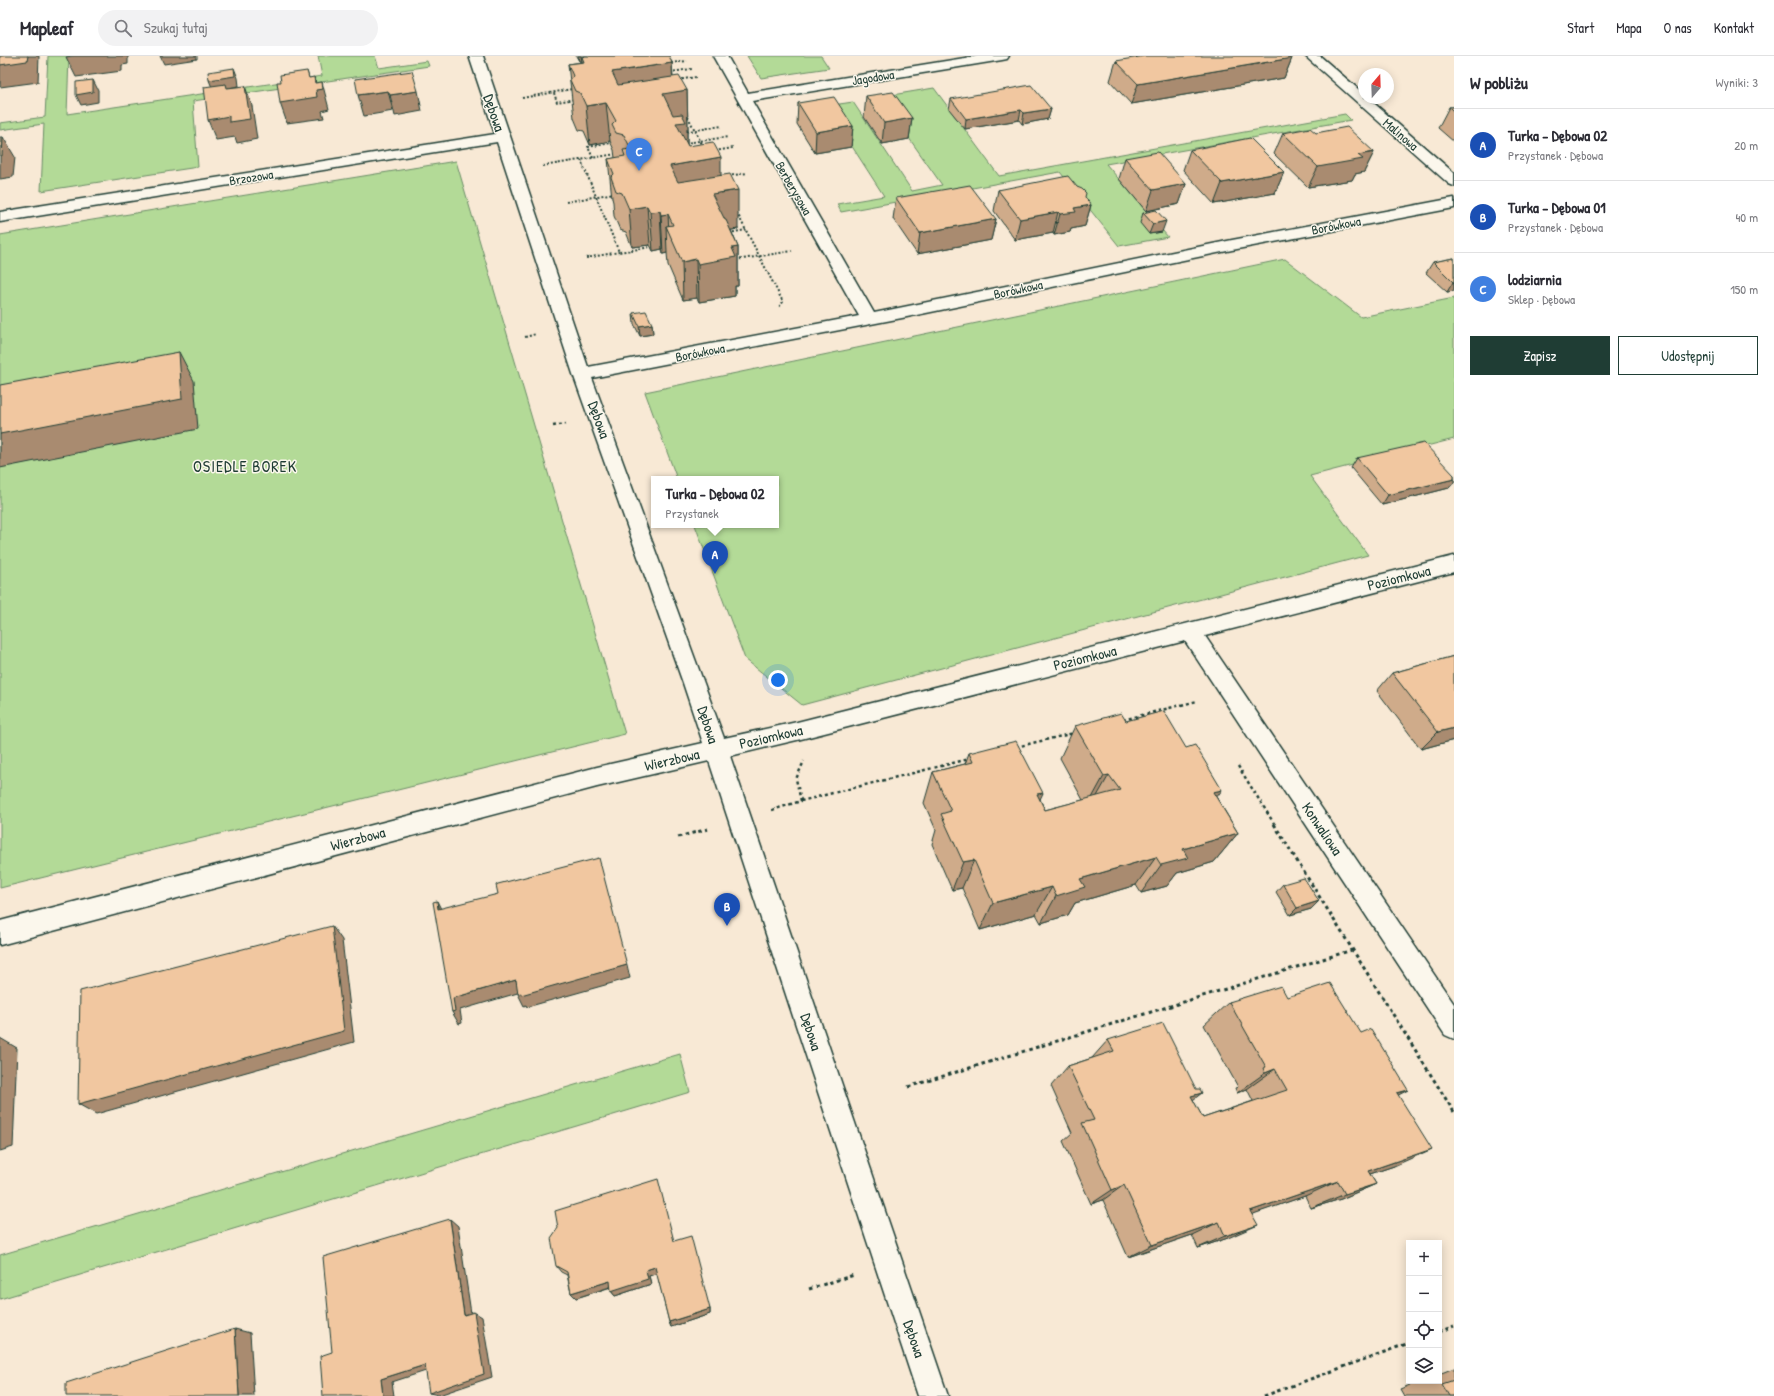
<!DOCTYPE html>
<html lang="pl">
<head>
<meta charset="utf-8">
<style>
	:root { --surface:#fff; --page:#f2f2f3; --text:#2b2b33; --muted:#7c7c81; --line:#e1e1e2; --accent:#1f3d34 }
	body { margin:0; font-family:"Patrick Hand",sans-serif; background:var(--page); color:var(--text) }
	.controls { position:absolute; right:12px; bottom:12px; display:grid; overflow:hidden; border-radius:0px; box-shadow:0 2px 10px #0003 }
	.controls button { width:36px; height:36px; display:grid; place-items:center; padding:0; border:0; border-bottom:1px solid var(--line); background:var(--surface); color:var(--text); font:20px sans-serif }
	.compass { position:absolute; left:1358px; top:12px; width:36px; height:36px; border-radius:50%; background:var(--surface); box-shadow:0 2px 10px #0003; rotate:19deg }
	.you { position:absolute; left:778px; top:624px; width:14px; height:14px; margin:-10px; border:3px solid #fff; border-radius:50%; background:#1a73e8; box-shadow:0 0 0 6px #1a73e833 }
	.badge { display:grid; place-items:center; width:26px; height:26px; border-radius:50%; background:var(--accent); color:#fff; font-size:13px; font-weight:700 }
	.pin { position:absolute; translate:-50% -33px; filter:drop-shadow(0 1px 2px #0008) }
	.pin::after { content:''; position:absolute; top:21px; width:14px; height:12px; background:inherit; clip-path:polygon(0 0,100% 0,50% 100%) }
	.popup { position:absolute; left:651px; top:420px; width:128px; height:52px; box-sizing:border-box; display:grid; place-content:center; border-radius:0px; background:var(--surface); filter:drop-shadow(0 1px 3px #0005); font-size:13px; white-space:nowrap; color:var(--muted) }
	.popup b { font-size:15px; color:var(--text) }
	.popup::after { content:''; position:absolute; left:50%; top:100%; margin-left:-8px; border:8px solid transparent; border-top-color:var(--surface) }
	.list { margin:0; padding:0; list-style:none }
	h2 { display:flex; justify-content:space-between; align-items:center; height:52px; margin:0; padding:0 16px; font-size:17px }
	h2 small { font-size:13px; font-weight:400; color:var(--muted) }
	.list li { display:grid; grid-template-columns:26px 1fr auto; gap:12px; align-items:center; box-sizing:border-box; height:72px; padding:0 16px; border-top:1px solid var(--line) }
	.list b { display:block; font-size:15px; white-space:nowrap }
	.list p { margin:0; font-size:13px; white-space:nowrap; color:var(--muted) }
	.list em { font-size:13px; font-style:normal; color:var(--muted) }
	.actions { display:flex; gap:8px; padding:12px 16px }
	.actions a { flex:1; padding:9px 0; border:1px solid var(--accent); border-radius:0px; text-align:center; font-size:14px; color:var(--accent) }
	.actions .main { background:var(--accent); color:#fff }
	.icon { flex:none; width:22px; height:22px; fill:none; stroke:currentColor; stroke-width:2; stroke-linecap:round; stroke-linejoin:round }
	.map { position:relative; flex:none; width:1454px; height:1340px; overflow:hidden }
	header { display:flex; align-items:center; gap:24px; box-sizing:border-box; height:56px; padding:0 20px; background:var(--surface); border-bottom:1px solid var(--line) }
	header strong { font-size:19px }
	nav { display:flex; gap:22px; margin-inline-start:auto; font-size:14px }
	.search { width:280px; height:36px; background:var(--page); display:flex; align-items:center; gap:10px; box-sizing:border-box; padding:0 14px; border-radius:22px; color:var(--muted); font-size:15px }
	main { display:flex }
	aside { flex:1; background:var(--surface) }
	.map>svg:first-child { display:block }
</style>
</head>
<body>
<header>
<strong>Mapleaf</strong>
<div class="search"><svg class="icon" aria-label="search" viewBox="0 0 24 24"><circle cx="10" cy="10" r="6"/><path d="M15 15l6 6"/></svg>Szukaj tutaj</div>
<nav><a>Start</a><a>Mapa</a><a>O nas</a><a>Kontakt</a></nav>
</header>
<main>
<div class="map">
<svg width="1454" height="1340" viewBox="0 0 1454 1340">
	<rect width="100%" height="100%" fill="#f8e9d5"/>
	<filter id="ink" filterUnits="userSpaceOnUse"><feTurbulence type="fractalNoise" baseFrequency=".025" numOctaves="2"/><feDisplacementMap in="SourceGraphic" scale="8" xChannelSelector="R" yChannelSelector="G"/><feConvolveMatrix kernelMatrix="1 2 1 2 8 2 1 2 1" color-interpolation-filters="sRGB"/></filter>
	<g filter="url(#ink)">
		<path fill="#b3da97" stroke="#698c66" d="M48,0H69L67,58L322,20L318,0H375L379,12L427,5L429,10L193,45L198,111L41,135L44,68L0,74V67L45,61Z
			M747,0H821L829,12L761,22Z
			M934,32L999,120L1345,58L1351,64L1106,108L1168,181L1119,190L1060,116L841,156L837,148L884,140L826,50L853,46L912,135L942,129L880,41Z
			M456,105L625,678L0,832V179Z
			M1285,203L1361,261L1454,242V383L1310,420L1368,499L802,649L745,603L695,469H776V423H677L645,336Z
			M680,998L690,1036L0,1243V1199Z"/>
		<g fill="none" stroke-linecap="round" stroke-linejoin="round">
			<g stroke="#1f3d34" stroke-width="3">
				<path id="street" d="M469,0H483L588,311L859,260L713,0H727L748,37L977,0H1009L1007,3L1002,4L752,45L874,257L1232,184L1454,142V152L1232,194L902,262L592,322L724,682L797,666L1454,500V516L1205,580L1454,948V983L1445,979L1185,585L797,684L730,700L948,1340H918L709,705L597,731L0,889V865L597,711L703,687L683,627L573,318L497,86L0,166V156L495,78Z
					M1305,0H1320L1364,38V42H1368L1454,117V130L1449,128Z"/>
			</g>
			<path stroke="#1f3d34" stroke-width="2" stroke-dasharray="2 2" stroke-linecap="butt" d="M671,7L687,5
				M670,16L692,13
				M678,24L696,21
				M554,37L557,46L575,43
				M522,42L572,33
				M686,57L703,90
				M683,76L722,70
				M685,87L728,81
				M715,95L733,92
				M593,102L588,91L611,87
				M581,104L619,196L651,191
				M543,110L616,98
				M728,120L747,117
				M566,146L614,137
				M737,157L783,246L779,251
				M729,177L746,174
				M586,202L619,196
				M736,204L792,195
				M525,281L536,278"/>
			<path stroke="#1f3d34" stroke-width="2.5" stroke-dasharray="3 3" stroke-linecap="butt" d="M553,370L566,368
				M1123,664L1197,645
				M1016,691L1074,677
				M1238,710L1275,769
				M801,745L796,723L804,705
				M772,754L801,745L969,703"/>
			<path stroke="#1f3d34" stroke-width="3" stroke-dasharray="3.5 3.5" stroke-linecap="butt" d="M1274,768L1454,1056
				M678,781L708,773
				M908,1031L1352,894
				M809,1233L854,1219
				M1439,1276L1454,1270
				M1264,1340L1409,1287"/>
			<use href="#street" fill="#fbf7ec" fill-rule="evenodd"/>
		</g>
		<path fill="#cfab8a" stroke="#1f3d34" d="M576,0H669L672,7L673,21L687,34L688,73H687V88L688,90L721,119L738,173L731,174L738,191V230H735V240L699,246L697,242L683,244L668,209L667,197L663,198L662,193L653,195L650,189L632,191L626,176L620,174L614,160L613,146L612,142L608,103L615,102L614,94L610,85L590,89L584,75L579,74L574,62L568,8L582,6V5H579Z
			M1292,2L1284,22L1131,48L1110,25L1116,5Z
			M866,40L912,62L909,83L882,88L864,61Z
			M951,43L1051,53L1048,63L1022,68L1019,64L965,73L949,53Z
			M798,47L853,70L851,91L815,97L797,68Z
			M1449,51H1454V86L1438,72Z
			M1283,77H1316L1374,96L1364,116L1355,118L1352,124L1308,131L1274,98Z
			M1190,94L1284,116L1275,137L1214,148L1183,114Z
			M1125,102L1186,128L1179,148L1146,155L1119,123Z
			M1077,131L1091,149L1085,170L1071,173L1070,176L1054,179L1053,177L1015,184L994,155L998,134Z
			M896,142L996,163L991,184L917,198L893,163Z
			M1143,157L1162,176L1149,178L1140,167Z
			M1454,202V235L1447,236L1426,217L1433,206Z
			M633,257L652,268L653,278L640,280L634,268Z
			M1357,402L1454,419V426L1449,432L1382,449L1351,412Z
			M1454,600V684L1421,693L1377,635L1392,617Z
			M1126,665L1217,742L1238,777L1214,806L1177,817L1167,830L1141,837L1136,829L1075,847L1068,859L1041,867L1036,858L980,874L962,832L952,834L932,788L936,774L924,747L933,716L965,708L969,697L1040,743L1045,754L1083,744L1060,702L1075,670Z
			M1283,828L1319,845L1311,853L1290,859L1276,836Z
			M1287,941L1398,1039L1394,1110L1370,1118L1376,1128L1341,1143L1311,1152L1305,1140L1252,1158L1228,1182L1198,1192L1192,1179L1128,1201L1103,1144L1091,1148L1063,1085L1072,1077L1051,1030L1068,1010L1092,1002L1108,984L1193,1044L1203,1062L1253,1045L1247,1033L1237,1037L1235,1032L1238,1031L1204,969L1229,946Z
			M674,1185L710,1253V1258L671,1271L669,1266L657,1217L649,1220L651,1228L615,1240L611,1235V1231L576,1242L571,1237L567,1219L561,1216L556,1210Z
			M1454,1312V1340H1404L1400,1333L1420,1325H1439V1318Z"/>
		<path fill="#a98b70" stroke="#1f3d34" d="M28,0H39L38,26L0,31V9Z
			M73,0H128V8L122,9V15L76,21L66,1Z
			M160,0H197V3L164,8Z
			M578,0H581L582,5H579Z
			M1292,2L1284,22L1131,48L1138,28Z
			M672,7L673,36L687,34L688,73H687V104L616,55L612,16Z
			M234,12L238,22L239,30L228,32L234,48L213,34L209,24Z
			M307,15L313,36L314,21L318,34L322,26L329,53L322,55L324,62L287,67L280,47Z
			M93,24L98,34V46L81,49L76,39Z
			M245,30L252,50L257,83L237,87L235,81L216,84L208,64Z
			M388,35L393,55L364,60L358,39Z
			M418,35L422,55L395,60L390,39Z
			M606,47L610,85L590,89L586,50Z
			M1051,53L1048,63L1022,68L1024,57Z
			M1021,54L1019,64L965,73L966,63Z
			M912,62L909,83L882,88L884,67Z
			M853,70L851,91L815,97L816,76Z
			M3,81L15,101L13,121L0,123V100Z
			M1374,96L1364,116L1355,118L1352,124L1308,131L1318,111L1358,99Z
			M721,101V137L738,134V173L713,177L671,149L670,110Z
			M1284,116L1275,137L1214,148L1222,127Z
			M1186,128L1179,148L1146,155L1153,134Z
			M1091,149L1085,170L1071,173L1070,176L1054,179L1060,158L1074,152Z
			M647,150L650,189L632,191L629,153Z
			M660,155L662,193L653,195L650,156Z
			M1058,156L1053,177L1015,184L1020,163Z
			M668,158L669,176L666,170L667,197L663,198L661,159Z
			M996,163L991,184L917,198L920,177Z
			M1166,165L1162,176L1149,178L1153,168Z
			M738,191V230H735V240L699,246L698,208L732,192Z
			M696,203L697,242L683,244L682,206Z
			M1453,226H1454V235L1447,236Z
			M652,268L653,278L640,280L639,270Z
			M179,296L194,325L198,373L0,412V378Z
			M1454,423V426L1449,432L1382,449L1388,439Z
			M1454,672V684L1421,693L1438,676Z
			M1109,719L1092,749L1087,751L1104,720Z
			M1222,734L1200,764L1213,736Z
			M1043,737L1029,767L1037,738Z
			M1238,777L1214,806L1177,817L1167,830L1141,837L1161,809L1183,793Z
			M1156,801L1136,829L1075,847L1068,859L1041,867L1056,840L1080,823Z
			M974,804L962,832L952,834L963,806Z
			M1052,831L1036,858L980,874L993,847Z
			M437,845L444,859L438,853Z
			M1319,845L1311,853L1290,859L1297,852Z
			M332,870L342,884L354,986L96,1058L78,1048Z
			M627,909L630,922L527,951L526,949L524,950L518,938Z
			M516,924L521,936L460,954L462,967L459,968L452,956L453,942Z
			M0,982L17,992L13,1091L0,1095Z
			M1275,1013L1247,1033L1237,1037L1265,1017Z
			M1408,1034L1372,1053L1397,1037Z
			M1202,1037L1177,1056L1191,1040Z
			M1432,1093L1394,1110L1340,1128L1368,1115Z
			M1338,1125L1305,1140L1222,1169L1250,1155Z
			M1376,1128L1341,1143L1311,1152L1345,1138Z
			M1124,1129L1103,1144L1091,1148L1112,1134Z
			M450,1163L458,1170L472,1264L464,1259Z
			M1219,1166L1192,1179L1128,1201L1152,1189Z
			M1258,1169L1228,1182L1198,1192L1225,1180Z
			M655,1211L658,1217L649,1220L651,1228L615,1240L611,1235L646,1214Z
			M610,1225L613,1230L576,1242L571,1237Z
			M710,1253V1258L671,1271L669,1266Z
			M474,1256L482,1261L492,1321L439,1339L429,1337Z
			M235,1273L250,1277L254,1340H239Z
			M425,1309L435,1312L392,1326L394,1340H383L381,1323Z"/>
		<path fill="#f1c7a0" stroke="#1f3d34" d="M0,0H28L27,5L0,9Z
			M585,0H669L672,7L612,16L618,29L679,20L687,34L663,38L673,59L682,58L686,66L676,67L688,90L713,86L721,101L670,110L678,126L730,118L738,134L712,138L725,164H726L738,191L732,192L736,201L698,208L696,203L682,206L666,170L673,169L668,158L661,159L660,155L650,156L647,150L629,153L622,137L616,135L611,121L614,118L608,103L625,100L623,94L631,93L624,79L616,77L612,69L616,65L606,47L586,50L580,37L575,35L570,24L573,20L568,8L584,6L582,1Z
			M1145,0H1290L1292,2L1138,28L1116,5Z
			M234,12L235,20L209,24L208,16Z
			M307,15L309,22L314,21L315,27L322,26L323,33L316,34L317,41L280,47L277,26H281L280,19Z
			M412,15L418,35L390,39L388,35L358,39L355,23Z
			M93,24V36L76,39V26Z
			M226,28L227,32L245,30L250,63L229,66V60L208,64L204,31Z
			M1031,29L1051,53L1024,57L1021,54L966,63L951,43Z
			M893,36L912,62L884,67L866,40Z
			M834,41L853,70L816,76L798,47Z
			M1449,51H1454V56Z
			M1347,71L1374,96L1358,99L1363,103L1318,111L1283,77L1310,72L1316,77Z
			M0,81H3L2,100H0Z
			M1250,82L1284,116L1222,127L1190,94Z
			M1158,96L1186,128L1153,134L1125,102Z
			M1068,120L1077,131L1082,133L1086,137L1085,141L1091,149L1074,152L1076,156L1060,158L1058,156L1020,163L998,134Z
			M970,129L996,163L920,177L896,142Z
			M1156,154L1166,165L1153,168L1143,157Z
			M1454,202V226H1453L1433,206Z
			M646,255L652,268L639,270L633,257Z
			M179,296L182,343L0,378V329Z
			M1424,387L1454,419V423L1388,439L1357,402Z
			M1454,600V672L1438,676L1392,617Z
			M1164,655L1186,692L1195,689L1222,734L1213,736L1238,777L1183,793L1188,802L1161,809L1156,801L1080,823L1085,831L1056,840L1052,831L993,847L974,804L963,806L941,758L951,755L933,716L973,706L969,697L1016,685L1043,737L1037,738L1045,754L1120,734L1109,719L1104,720L1075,670L1121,657L1126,665Z
			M599,802L627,909L521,939V937L518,938L516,924L453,942L455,955L452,956L433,846L437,845L438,853L498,838L496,829L498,828Z
			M1304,822L1319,845L1297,852L1283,828Z
			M332,870L344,975L78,1048L80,935Z
			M1330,927L1361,977L1371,973L1408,1034L1397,1037L1432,1093L1368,1115L1376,1128L1345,1138L1338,1125L1250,1155L1258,1169L1225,1180L1219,1166L1152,1189L1124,1129L1112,1134L1082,1067L1094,1064L1068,1010L1114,995L1108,984L1163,967L1196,1033H1200L1202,1037L1191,1040L1203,1062L1287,1034L1275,1013L1265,1017L1263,1012L1266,1011L1229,946L1281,930L1287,941Z
			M658,1123L674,1185L691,1180L710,1253L669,1266L655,1211L646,1214L648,1223L611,1235L610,1225L571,1237L567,1216L556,1210L551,1182L558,1172L555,1155Z
			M450,1163L464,1259L474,1256L484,1318L429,1337L425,1309L381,1323L383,1340H323L320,1300L332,1296L323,1201Z
			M235,1273L239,1340H66V1327Z
			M1454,1324V1340H1449L1442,1328Z"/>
	</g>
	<g text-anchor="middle" stroke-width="3" stroke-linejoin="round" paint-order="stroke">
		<g font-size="13" fill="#1f3d34" stroke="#fbf7ec">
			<text transform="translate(873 21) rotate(-9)" y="5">Jagodowa</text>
			<text transform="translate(1401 78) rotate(41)" y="5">Malinowa</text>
			<text transform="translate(251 121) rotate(-9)" y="5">Brzozowa</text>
			<text transform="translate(794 132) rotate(60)" y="5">Berberysowa</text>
			<text transform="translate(1336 169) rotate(-11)" y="5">Borówkowa</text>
			<text transform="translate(1018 233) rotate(-12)" y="5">Borówkowa</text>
			<text transform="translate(700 296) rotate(-11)" y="5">Borówkowa</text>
		</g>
		<g font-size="15" fill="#1f3d34" stroke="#fbf7ec">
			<text transform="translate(494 57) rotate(71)" y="5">Dębowa</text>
			<text transform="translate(599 364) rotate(70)" y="5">Dębowa</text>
			<text transform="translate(1399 522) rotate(-14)" y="5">Poziomkowa</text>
			<text transform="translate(1085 602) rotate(-14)" y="5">Poziomkowa</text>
			<text transform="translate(708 669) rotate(72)" y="5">Dębowa</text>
			<text transform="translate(771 681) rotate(-13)" y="5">Poziomkowa</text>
			<text transform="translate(672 704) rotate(-13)" y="5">Wierzbowa</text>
			<text transform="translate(1322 773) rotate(56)" y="5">Konwaliowa</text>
			<text transform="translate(358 783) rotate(-15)" y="5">Wierzbowa</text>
			<text transform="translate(811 976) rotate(72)" y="5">Dębowa</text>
			<text transform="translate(914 1283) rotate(71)" y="5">Dębowa</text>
		</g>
		<g font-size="16" letter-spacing="1" fill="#1f3d34" stroke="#fbf7ec">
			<text x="245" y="416">OSIEDLE BOREK</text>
		</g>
	</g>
</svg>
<div class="controls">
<button>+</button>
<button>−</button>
<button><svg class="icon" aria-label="locate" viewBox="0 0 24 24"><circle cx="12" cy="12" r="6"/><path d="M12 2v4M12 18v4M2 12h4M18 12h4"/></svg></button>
<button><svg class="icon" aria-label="layers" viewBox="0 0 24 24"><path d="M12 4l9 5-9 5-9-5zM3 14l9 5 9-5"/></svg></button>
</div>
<svg class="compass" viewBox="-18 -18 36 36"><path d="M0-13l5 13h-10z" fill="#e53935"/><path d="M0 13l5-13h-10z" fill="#7c7c81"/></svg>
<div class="you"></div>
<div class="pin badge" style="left:715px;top:518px;background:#1a4fb4">A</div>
<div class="popup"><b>Turka - Dębowa 02</b>Przystanek</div>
<div class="pin badge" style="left:727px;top:870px;background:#1a4fb4">B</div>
<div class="pin badge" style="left:639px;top:115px;background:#3f7fe0">C</div>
</div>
<aside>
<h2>W pobliżu<small>Wyniki: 3</small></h2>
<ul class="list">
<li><span class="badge" style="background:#1a4fb4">A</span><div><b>Turka - Dębowa 02</b><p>Przystanek · Dębowa</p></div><em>20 m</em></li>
<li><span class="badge" style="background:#1a4fb4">B</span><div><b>Turka - Dębowa 01</b><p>Przystanek · Dębowa</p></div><em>40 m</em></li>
<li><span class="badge" style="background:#3f7fe0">C</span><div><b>lodziarnia</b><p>Sklep · Dębowa</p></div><em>150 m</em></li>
</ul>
<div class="actions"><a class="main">Zapisz</a><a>Udostępnij</a></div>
</aside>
</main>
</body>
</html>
